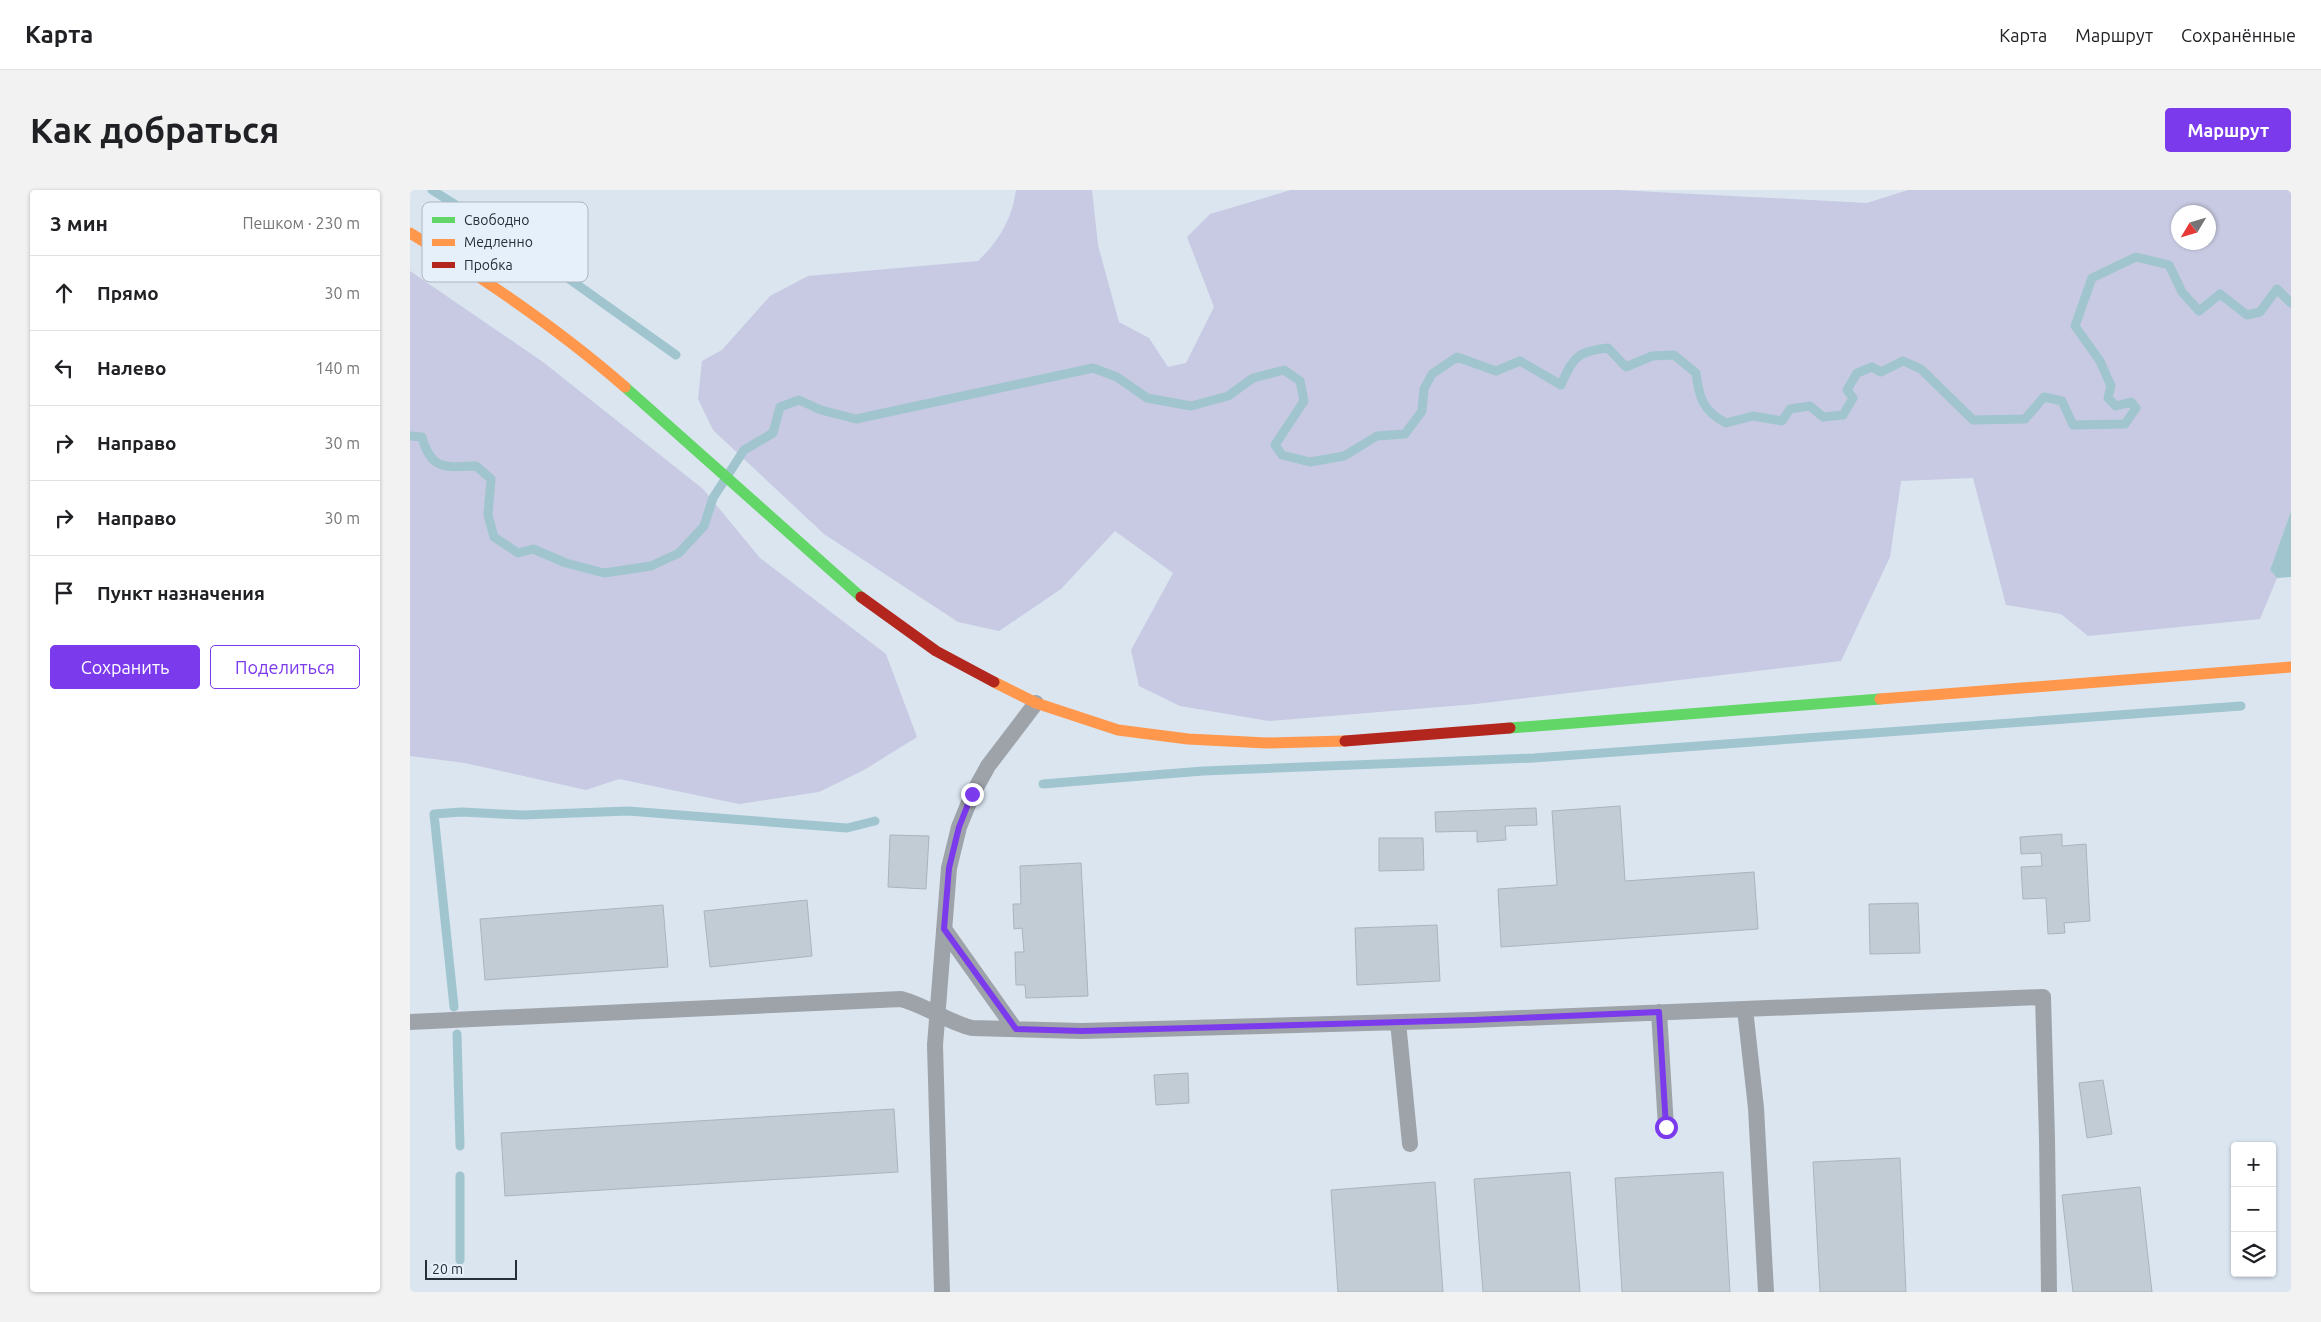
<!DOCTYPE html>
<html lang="ru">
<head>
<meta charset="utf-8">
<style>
	:root { --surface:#fff; --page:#f2f2f2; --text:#202124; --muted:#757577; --line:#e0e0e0; --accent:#7c3aed }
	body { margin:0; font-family:Ubuntu,sans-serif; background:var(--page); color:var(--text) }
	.controls { position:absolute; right:15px; bottom:15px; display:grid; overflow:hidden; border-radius:5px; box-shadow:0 1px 4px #0004 }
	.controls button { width:45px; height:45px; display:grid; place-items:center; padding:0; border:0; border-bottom:1px solid var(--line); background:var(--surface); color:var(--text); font:25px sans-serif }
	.compass { position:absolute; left:1761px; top:15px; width:45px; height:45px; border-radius:50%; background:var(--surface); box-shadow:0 1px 4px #0004; rotate:232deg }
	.scale { position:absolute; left:15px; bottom:12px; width:92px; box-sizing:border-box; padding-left:5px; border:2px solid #252e39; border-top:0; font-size:14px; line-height:18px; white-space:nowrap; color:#252e39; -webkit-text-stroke:4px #e6f0fb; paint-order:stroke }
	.stop { position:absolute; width:15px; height:15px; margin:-11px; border:4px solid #7c3aed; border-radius:50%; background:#fff }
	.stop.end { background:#7c3aed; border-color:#fff; box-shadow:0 1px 5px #0008 }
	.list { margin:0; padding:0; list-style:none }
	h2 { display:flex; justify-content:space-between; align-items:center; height:65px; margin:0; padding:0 20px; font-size:21px }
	h2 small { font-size:16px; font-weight:400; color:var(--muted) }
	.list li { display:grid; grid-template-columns:32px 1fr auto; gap:15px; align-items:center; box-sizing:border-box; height:75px; padding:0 20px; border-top:1px solid var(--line) }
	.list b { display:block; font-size:19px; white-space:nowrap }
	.list em { font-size:16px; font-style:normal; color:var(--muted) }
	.actions { display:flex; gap:10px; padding:15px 20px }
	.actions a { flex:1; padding:11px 0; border:1px solid var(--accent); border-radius:5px; text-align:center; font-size:18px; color:var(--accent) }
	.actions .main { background:var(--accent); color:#fff }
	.icon { flex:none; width:28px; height:28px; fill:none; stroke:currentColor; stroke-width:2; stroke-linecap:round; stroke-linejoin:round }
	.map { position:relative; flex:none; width:1881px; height:1102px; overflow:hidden; border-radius:5px }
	header { display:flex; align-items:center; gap:30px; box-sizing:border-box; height:70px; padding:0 25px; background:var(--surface); border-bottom:1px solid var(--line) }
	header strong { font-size:24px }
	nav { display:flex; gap:28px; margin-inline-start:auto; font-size:18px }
	.intro { display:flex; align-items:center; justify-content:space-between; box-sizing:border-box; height:120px; padding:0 30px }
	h1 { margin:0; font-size:35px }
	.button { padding:12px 22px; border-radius:5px; background:var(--accent); color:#fff; font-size:18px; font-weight:700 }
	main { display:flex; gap:30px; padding:0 30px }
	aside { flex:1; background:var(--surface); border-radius:5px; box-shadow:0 1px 4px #0004 }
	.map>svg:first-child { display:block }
</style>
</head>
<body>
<header>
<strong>Карта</strong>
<nav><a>Карта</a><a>Маршрут</a><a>Сохранённые</a></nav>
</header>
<div class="intro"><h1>Как добраться</h1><a class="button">Маршрут</a></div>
<main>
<aside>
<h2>3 мин<small>Пешком · 230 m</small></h2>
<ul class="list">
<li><svg class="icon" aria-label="ahead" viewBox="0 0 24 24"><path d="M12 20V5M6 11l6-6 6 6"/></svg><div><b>Прямо</b></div><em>30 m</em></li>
<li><svg class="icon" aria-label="left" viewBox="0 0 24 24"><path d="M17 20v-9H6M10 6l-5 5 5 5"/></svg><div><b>Налево</b></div><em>140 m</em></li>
<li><svg class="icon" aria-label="right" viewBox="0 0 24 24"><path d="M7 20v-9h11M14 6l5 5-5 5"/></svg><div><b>Направо</b></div><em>30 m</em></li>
<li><svg class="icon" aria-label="right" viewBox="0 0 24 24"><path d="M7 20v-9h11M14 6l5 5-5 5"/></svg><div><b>Направо</b></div><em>30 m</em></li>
<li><svg class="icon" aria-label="arrive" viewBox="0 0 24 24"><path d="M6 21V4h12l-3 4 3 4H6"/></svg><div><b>Пункт назначения</b></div></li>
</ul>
<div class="actions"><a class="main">Сохранить</a><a>Поделиться</a></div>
</aside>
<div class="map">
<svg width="1881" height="1102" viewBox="0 0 1881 1102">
	<rect width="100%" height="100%" fill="#dae5f0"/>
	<path fill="#c7cae2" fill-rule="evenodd" d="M606,0H682L688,55L709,132L739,148L758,177L776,173L804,117L777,47L800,24L881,0H1207L1457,13L1498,0H1881V321L1860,380L1867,388L1850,429L1678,446L1651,424L1596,415L1563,288L1491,291L1480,367L1431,471L1066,514L859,531L770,516L729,496L721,460L763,383L705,341L651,399L589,441L548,432L414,344L303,240L288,209L292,171L312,160L360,106L398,86L568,71C589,51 602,29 606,0ZM1768,22H1798V52H1768Z
		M0,81L133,172L293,299L350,368L476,464L507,547L454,580L409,602L329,614L209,589L176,600L55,573L0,566Z"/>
	<path fill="#a0c5cf" d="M1881,321V387L1867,388L1860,380Z"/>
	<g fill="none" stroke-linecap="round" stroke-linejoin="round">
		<path stroke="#a0c5cf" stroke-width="9" d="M22,0L127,66L266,165
			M0,246L12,247C21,281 36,277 66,276L81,289L78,325L84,347L108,363L123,359L156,373L194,383L241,376L269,363L294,336L303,308L334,260L363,243L370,217L389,210L411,220L446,229L683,178L707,187L737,208L781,216L818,206L843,188L874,180L890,191L894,211L865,255L872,265L900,272L934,266L967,246L995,244L1012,221L1014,199L1022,184L1047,167L1086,181L1110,171L1151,195C1163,167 1168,161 1198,158L1216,177L1242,166L1264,165L1286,183C1289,208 1293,221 1316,233L1343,226L1372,231L1380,219L1400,216L1413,227L1433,225L1443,208L1437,200L1447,183L1462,177L1471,182L1493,171L1511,179L1563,230L1615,229L1634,207L1652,211L1663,235L1715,234L1726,218L1721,212L1706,216L1698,208L1701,196L1690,171L1665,136L1682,88L1726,67L1759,75L1772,102L1789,121L1810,104L1837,125L1850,122L1867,99L1881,113
			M633,594L793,581L1124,568L1831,516
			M44,817L24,624L52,622L112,625L218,621L437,638L465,631
			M47,844L50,956
			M50,986V1070"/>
	</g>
	<path fill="#c1ccd5" stroke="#a9b5bd" d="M1210,616L1215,691L1344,682L1348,739L1091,757L1088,699L1147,695L1142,621Z
		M1126,618L1127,635L1095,636L1096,650L1067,652V641L1026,642L1025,622Z
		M1652,644V656L1676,654L1680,731L1654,733L1655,743L1638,744L1636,708L1613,709L1611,677L1632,676L1631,663L1611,664L1610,647Z
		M480,645L519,646L516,699L478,697Z
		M969,648H1013L1014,680L969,681Z
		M671,673L678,806L616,808L615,795H606L605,762H614L612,738L604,739L603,714H611L610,676Z
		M397,710L402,766L300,777L294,721Z
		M1508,713L1510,763L1460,764L1459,714Z
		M253,715L258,777L75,790L70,729Z
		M1027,735L1030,791L947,795L945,738Z
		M778,883L779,913L746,915L744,885Z
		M1693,890L1702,944L1677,948L1669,893Z
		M484,919L488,982L95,1006L91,943Z
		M1490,968L1496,1102H1410L1403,972Z
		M1160,982L1170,1102H1073L1064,989Z
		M1313,982L1320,1102H1212L1205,988Z
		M1025,992L1033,1102H928L921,1000Z
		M1730,997L1742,1102H1663L1652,1005Z"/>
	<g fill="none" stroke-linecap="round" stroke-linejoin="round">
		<path stroke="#9ea3a9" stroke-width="16" d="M534,739L605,839
			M1335,819L1346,918L1356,1102
			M1249,822L1256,937
			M0,832L491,809C517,816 537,832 562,838L672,841L1062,830L1633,807L1637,948L1639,1102
			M988,832L1000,954
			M532,1102L525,855L539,678L549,637L562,605L578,576L626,513"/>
		<path stroke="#63d668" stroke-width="11" d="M215,197L451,407
			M1100,538L1470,509"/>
		<path stroke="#ff974d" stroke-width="11" d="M0,43C75,89 149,139 215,197
			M584,492L626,513L708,540L778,549L856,553L935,551
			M1470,509L1881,477"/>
		<path stroke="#b3261e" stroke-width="11" d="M451,407L526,461L584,492
			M935,551L1100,538"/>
	</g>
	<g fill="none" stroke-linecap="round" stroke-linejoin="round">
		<path stroke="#7c3aed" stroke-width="6" d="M562,604L549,637L539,678L534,739L606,839L672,841L1062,830L1249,822L1256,937"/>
	</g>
	<rect x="12" y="12" width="166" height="80" rx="8" fill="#e6f0fb" stroke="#acb6c1" stroke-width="1"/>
	<rect x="22" y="27" width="23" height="6" fill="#63d668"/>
	<rect x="22" y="49" width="23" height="7" fill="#ff974d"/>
	<rect x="22" y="72" width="23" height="6" fill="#b3261e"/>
	<g font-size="14" fill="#252e39">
		<text x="54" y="35">Свободно</text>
		<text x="54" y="57">Медленно</text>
		<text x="54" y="80">Пробка</text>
	</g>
</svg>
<div class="controls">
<button>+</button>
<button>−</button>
<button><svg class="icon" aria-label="layers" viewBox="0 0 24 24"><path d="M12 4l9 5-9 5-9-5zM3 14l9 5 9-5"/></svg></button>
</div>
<svg class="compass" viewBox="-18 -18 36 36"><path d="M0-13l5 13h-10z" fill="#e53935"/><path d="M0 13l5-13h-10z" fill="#757577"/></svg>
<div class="scale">20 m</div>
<div class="stop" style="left:1256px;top:937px"></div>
<div class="stop end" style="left:562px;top:604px"></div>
</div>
</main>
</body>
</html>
